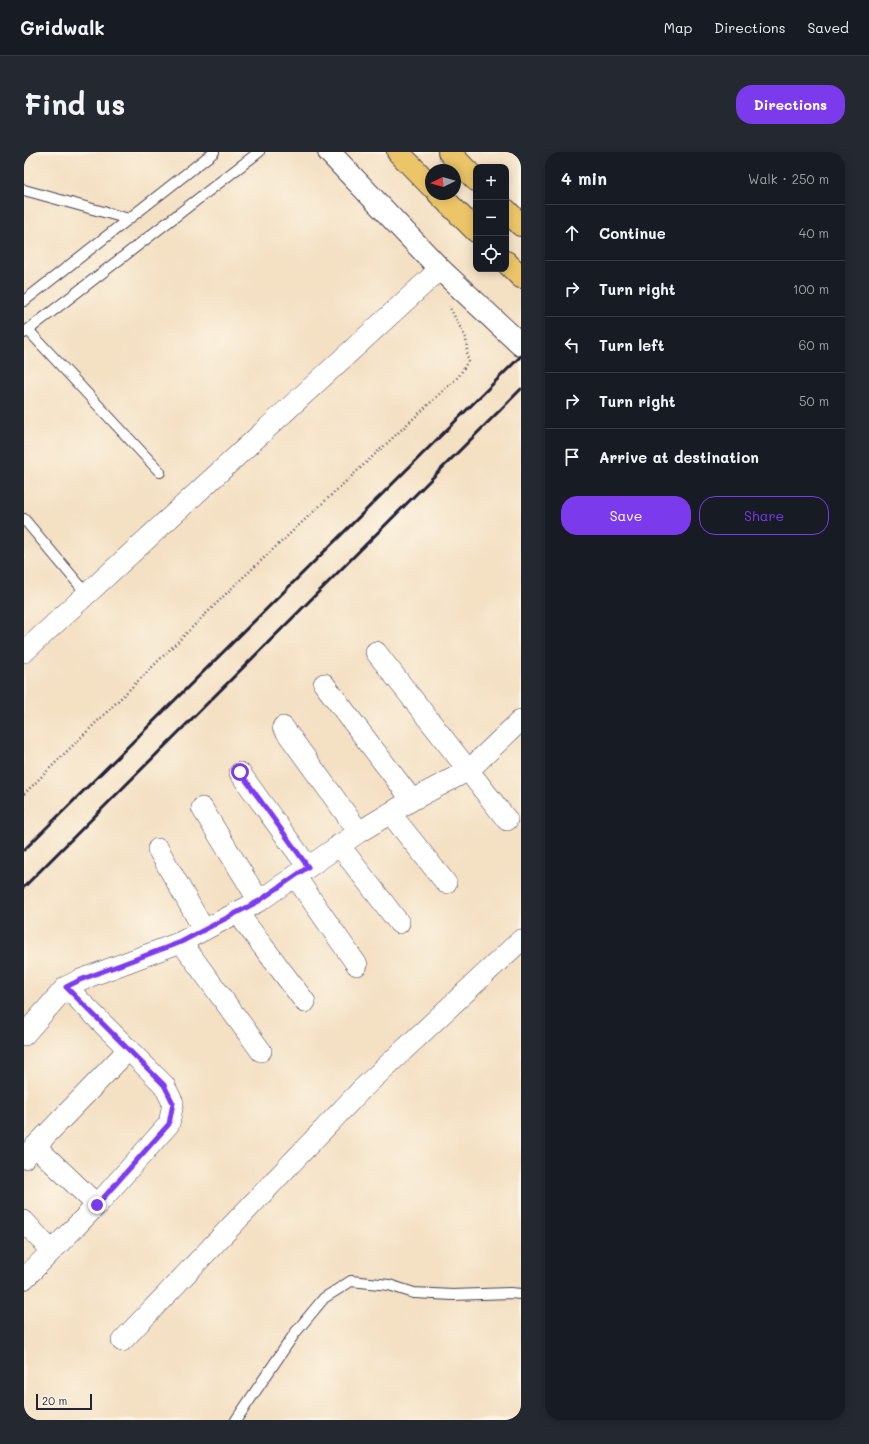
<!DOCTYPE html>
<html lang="en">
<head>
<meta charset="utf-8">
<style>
	:root { --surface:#171b24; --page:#242831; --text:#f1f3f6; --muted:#9ea1a6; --line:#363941; --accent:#7c3aed }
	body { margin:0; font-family:Mali,sans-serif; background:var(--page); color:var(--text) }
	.controls { position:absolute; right:12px; top:12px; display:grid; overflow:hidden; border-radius:8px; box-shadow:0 2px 10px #0003 }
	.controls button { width:36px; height:36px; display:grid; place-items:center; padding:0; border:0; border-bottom:1px solid var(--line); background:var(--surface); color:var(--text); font:20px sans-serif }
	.compass { position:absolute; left:401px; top:12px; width:36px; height:36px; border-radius:50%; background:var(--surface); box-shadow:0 2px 10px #0003; rotate:265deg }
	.scale { position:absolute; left:12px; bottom:10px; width:56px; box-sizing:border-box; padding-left:4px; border:2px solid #22223b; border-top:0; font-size:11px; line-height:14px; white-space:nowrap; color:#22223b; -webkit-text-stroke:3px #fcf5e5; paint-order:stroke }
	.stop { position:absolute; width:12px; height:12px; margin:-9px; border:3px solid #7c3aed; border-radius:50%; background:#fff }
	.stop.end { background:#7c3aed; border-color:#fff; box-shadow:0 1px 4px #0008 }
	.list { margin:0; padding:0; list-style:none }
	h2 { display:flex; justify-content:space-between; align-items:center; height:52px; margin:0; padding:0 16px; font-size:17px }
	h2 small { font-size:13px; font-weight:400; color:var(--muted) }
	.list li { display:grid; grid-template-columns:26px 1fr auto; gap:12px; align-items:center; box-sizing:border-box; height:56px; padding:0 16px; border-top:1px solid var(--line) }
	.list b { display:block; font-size:15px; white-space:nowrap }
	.list em { font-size:13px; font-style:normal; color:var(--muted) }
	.actions { display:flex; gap:8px; padding:12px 16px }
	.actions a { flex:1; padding:9px 0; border:1px solid var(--accent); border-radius:16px; text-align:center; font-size:14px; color:var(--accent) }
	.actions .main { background:var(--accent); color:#fff }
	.icon { flex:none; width:22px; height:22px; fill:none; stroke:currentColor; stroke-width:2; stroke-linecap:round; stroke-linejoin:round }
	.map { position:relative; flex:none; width:497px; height:1268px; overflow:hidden; border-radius:16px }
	header { display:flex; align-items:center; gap:24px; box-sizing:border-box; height:56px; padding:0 20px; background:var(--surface); border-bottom:1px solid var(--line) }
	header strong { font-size:19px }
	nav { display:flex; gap:22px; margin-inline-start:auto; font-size:14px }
	.intro { display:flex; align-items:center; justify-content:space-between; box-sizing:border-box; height:96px; padding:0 24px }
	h1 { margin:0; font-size:28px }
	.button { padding:10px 18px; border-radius:16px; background:var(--accent); color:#fff; font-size:14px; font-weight:700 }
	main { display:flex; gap:24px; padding:0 24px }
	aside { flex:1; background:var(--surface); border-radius:16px; box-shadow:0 2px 10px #0003 }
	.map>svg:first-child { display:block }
</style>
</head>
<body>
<header>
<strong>Gridwalk</strong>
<nav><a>Map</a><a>Directions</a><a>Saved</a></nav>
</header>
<div class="intro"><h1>Find us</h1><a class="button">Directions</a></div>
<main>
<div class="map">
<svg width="497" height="1268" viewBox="0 0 497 1268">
	<rect width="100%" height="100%" fill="#fcf5e5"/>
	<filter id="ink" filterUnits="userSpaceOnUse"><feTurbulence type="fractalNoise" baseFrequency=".025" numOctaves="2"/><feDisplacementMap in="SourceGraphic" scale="8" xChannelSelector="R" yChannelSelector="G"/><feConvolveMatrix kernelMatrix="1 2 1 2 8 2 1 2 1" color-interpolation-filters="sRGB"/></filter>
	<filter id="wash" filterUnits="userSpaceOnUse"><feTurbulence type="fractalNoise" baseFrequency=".012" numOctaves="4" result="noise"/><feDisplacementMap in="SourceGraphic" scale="16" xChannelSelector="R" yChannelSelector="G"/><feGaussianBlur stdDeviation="0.9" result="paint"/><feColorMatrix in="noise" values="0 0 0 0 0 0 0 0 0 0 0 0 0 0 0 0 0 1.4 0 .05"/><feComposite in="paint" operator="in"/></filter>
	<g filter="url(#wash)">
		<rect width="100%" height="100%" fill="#f4e0c3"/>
	</g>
	<g filter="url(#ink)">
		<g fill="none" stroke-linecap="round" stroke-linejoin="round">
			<g stroke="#423e4f" stroke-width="12">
				<path id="service" d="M0,38L105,67
					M0,149L190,0
					M4,178L136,320
					M0,181L235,0
					M0,367L63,442
					M212,1268L271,1181L300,1146L327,1129L365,1133L390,1141L429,1143L486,1141L497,1142"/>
			</g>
			<g stroke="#423e4f" stroke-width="22">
				<path id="minor" d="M0,500L416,117
					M352,500L483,668
					M300,532L388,648
					M259,575L335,680
					M216,621L284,715
					M178,656L235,749
					M366,661L422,731
					M315,693L375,771
					M134,697L180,778
					M271,724L333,813
					M213,760L281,850
					M157,790L237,899
					M0,883L42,835L56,828L157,790L235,749L335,680L388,648L445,618L497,568
					M11,994L73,1053
					M0,1006L104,898
					M0,1069L27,1099
					M0,1127L73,1053L145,972L149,951L140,933L42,835
					M98,1189L337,938L497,788"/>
			</g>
			<g stroke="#423e4f" stroke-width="24">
				<path id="tertiary" d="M305,0L416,117L497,193"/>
			</g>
			<g stroke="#423e4f" stroke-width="24">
				<path id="trunk" d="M374,0L407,34
					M425,0L452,28
					M415,42L452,79
					M482,58L497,73
					M482,110L497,125"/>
			</g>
			<path stroke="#423e4f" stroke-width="2.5" stroke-dasharray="1 3" stroke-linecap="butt" d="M0,642L212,432L435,224L444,209L442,186L425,154"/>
			<use href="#service" stroke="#fff" stroke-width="10"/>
			<use href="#minor" stroke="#fff" stroke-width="21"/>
			<use href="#tertiary" stroke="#fff" stroke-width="22"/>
			<use href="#trunk" stroke="#ecc569" stroke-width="22"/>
			<path stroke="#22223b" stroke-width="3" d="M0,698L497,204
				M0,735L497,237"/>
		</g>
	</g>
	<g fill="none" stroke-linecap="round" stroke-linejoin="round" filter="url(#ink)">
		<path stroke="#7c3aed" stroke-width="5" d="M73,1053L145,972L149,951L140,933L42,835L56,828L157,790L235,749L284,715L216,620"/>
	</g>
</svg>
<div class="controls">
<button>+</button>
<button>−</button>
<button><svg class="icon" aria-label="locate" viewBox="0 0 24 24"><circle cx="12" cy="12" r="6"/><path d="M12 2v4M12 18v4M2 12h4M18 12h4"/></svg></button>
</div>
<svg class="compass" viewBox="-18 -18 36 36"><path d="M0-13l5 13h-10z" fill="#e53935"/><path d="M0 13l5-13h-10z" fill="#9ea1a6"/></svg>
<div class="scale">20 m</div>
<div class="stop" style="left:216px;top:620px"></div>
<div class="stop end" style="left:73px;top:1053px"></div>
</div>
<aside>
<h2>4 min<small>Walk · 250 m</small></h2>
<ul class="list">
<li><svg class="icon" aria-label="ahead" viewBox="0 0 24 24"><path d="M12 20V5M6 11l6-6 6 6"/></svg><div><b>Continue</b></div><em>40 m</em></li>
<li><svg class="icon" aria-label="right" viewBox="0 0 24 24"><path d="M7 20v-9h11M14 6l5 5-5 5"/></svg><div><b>Turn right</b></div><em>100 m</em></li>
<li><svg class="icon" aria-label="left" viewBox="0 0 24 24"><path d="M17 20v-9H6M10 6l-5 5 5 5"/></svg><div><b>Turn left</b></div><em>60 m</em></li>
<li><svg class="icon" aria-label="right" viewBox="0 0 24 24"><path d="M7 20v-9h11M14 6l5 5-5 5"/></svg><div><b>Turn right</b></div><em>50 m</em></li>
<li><svg class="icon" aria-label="arrive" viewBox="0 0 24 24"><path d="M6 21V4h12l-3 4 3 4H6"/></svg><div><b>Arrive at destination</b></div></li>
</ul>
<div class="actions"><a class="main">Save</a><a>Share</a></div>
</aside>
</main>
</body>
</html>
